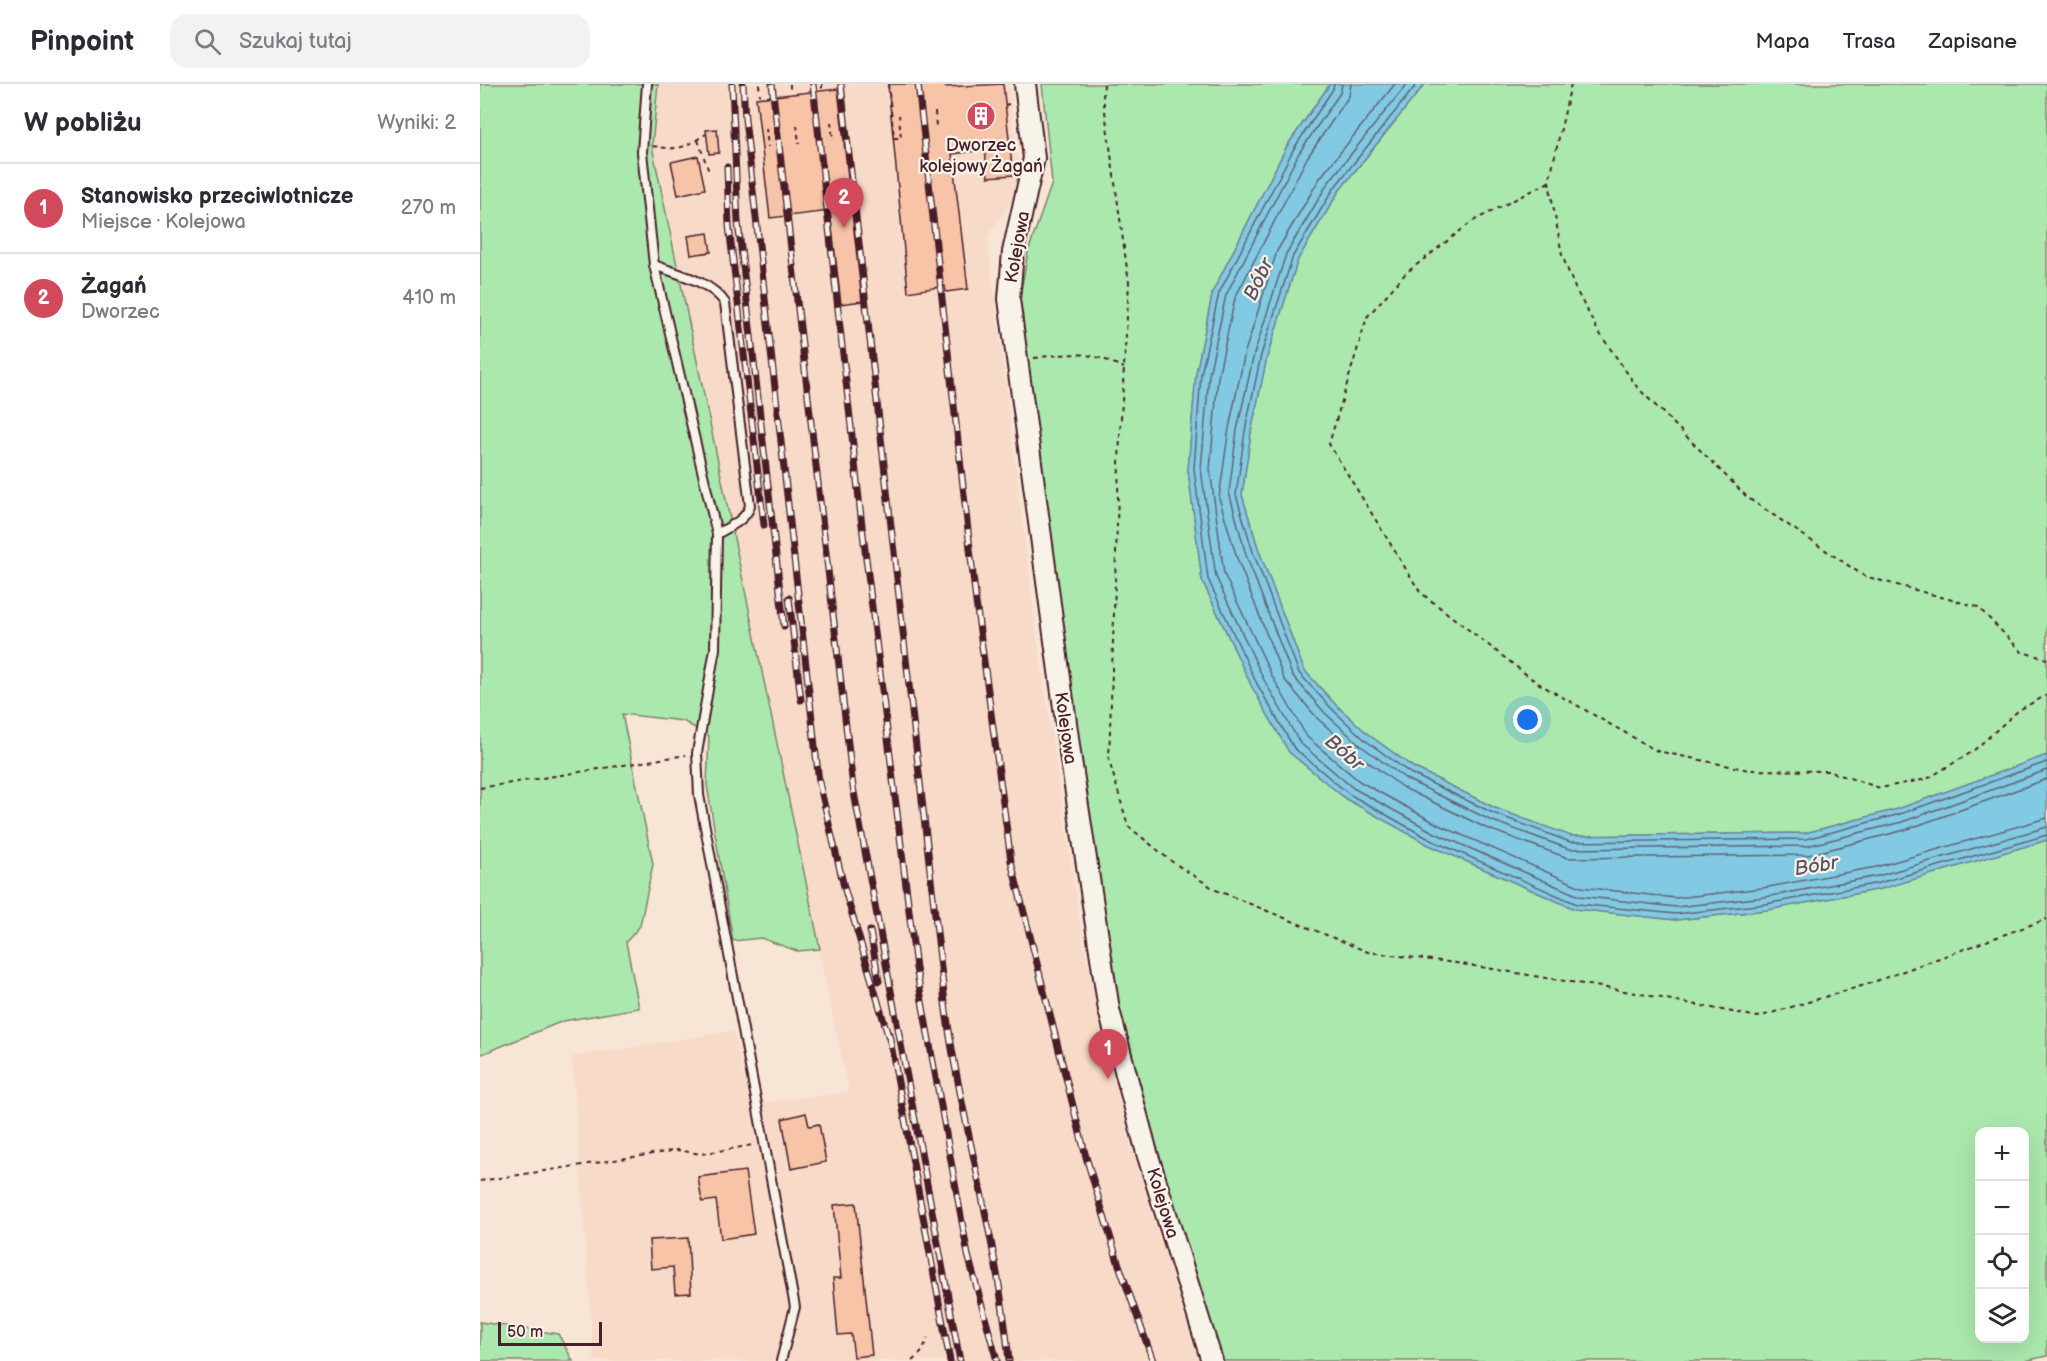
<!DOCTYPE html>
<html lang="pl">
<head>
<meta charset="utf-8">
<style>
	:root { --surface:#fff; --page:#f2f2f3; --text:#2b2b33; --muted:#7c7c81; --line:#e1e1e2; --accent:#d1495b }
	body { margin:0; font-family:"Balsamiq Sans",sans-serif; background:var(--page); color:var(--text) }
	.controls { position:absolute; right:18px; bottom:18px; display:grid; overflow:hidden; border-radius:12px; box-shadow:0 6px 24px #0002 }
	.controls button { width:54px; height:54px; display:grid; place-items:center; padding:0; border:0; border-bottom:2px solid var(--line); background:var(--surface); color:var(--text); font:30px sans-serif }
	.scale { position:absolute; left:18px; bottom:15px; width:104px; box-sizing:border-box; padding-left:6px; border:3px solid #4a1f2b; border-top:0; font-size:16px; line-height:21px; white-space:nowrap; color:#4a1f2b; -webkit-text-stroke:4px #f7f3e8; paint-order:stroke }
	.you { position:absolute; left:1048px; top:636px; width:21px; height:21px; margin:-15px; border:4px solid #fff; border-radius:50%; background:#1a73e8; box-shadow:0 0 0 9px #1a73e833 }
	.badge { display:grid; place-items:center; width:39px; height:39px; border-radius:50%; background:var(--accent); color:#fff; font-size:20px; font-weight:700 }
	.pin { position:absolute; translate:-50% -50px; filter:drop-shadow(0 2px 3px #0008) }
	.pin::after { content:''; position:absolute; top:32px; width:21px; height:18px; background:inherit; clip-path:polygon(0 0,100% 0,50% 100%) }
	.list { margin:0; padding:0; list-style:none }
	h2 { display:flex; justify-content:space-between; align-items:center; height:78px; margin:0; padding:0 24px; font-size:26px }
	h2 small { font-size:20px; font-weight:400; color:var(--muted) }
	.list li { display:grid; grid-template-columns:39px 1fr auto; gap:18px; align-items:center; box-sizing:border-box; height:90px; padding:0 24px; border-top:2px solid var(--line) }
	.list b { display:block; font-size:22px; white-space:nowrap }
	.list p { margin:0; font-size:20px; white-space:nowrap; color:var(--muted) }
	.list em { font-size:20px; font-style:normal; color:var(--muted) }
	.icon { flex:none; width:33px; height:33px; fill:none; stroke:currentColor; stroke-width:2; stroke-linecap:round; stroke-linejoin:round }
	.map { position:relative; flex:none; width:1567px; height:1277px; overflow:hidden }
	header { display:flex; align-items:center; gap:36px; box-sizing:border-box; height:84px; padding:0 30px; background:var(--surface); border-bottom:2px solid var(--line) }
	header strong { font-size:28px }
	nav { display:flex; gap:33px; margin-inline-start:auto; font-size:21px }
	.search { width:420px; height:54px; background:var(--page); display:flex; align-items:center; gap:15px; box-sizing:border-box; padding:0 21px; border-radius:18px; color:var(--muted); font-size:22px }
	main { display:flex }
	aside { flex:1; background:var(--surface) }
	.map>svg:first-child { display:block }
</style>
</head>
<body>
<header>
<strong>Pinpoint</strong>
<div class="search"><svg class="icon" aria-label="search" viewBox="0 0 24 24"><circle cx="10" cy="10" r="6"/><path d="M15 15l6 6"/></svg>Szukaj tutaj</div>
<nav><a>Mapa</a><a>Trasa</a><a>Zapisane</a></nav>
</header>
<main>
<aside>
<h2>W pobliżu<small>Wyniki: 2</small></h2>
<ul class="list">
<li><span class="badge">1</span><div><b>Stanowisko przeciwlotnicze</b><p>Miejsce · Kolejowa</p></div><em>270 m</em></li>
<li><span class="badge">2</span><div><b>Żagań</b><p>Dworzec</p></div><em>410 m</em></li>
</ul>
</aside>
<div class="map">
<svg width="1567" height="1277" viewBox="0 0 1567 1277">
	<rect width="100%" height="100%" fill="#f7e5d5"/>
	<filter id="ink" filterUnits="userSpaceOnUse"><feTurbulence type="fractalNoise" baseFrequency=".0167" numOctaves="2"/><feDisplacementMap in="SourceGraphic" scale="12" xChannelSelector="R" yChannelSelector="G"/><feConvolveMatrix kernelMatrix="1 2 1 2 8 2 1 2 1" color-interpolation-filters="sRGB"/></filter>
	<g filter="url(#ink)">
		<path fill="#f7dbc8" d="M173,0H529L541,104L507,153L558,562L603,858L631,984L652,1065L719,1277H114L92,973L253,947L270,1020L369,1008L169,75Z"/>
		<path fill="#abe8ae" stroke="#7a846c" stroke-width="1.5" fill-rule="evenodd" d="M0,0H178L172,62L340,865L317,867L281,854L253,857L227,701L229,652L203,637L142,630L173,780L160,842L146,858L159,924L83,937L0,971Z
			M562,0H850L807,62L733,207L716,289L708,386L722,496L772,603L809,668L866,715L949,761L1095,825L1196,836L1287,826L1401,805L1567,756V1272L1545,1277H743C704,1159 662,1041 637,920C591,695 568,467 540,240V212L548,168L572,99ZM1500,1048H1544V1254H1500Z
			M945,0H1567V671L1418,725L1325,749L1090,752L1015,724L933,683L889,651L855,620L824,586L779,467L762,411L771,348L787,273L818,175L859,107Z
			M0,1238L78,1250L93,1277H0Z"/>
		<path fill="#82cae3" stroke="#6c8699" stroke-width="1.5" d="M850,0H945L859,107L818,175L787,273L771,348L762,411L779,467L824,586L855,620L889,651L933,683L1015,724L1091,752L1325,749L1418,725L1567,671V756L1401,805L1287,826L1196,836L1095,825L949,761L866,715L809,668L772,603L722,496L708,386L716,289L733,207L807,62Z"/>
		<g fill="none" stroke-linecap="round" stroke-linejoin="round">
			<path stroke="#606375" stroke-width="1.5" d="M854,0L853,5L813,66L739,209L721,290L714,385L728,495L777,600L814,664L869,710L951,756L1097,820L1196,830L1286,820L1399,799L1567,751
				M862,0L860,9L819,69L746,211L729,291L721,385L736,493L784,596L820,659L873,704L955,749L1099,812L1196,823L1285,813L1398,792L1567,743
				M871,0L869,12L827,74L755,214L738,293L730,385L744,490L792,592L827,653L879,697L959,741L1101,803L1196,814L1283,804L1396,783L1567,734
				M915,0L840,94L797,167L765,268L749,344L739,414L757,474L804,595L838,635L875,668L922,703L1006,744L1088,774L1328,771L1425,746L1567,695
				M927,0L848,99L806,170L774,270L757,346L749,408L766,471L812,591L845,629L880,661L926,695L1010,736L1089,765L1327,762L1422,738L1567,686
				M937,0L854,104L813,172L781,271L765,347L756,411L773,468L819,589L851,624L885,656L930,689L1013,729L1090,758L1326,755L1420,730L1567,678"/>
		</g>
		<path fill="#f7c4a8" stroke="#4a1f2b" stroke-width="1.5" d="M408,0H464L465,3L523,0L533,91L508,93L505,66L472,70L488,205L466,208L465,202L428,208Z
			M358,5L382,217L361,220L350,127L290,134L276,14Z
			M237,45L239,69L229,70L226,46Z
			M218,72L225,105L198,111L191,78Z
			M228,149L231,168L211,171L208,152Z
			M326,1029L329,1042L339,1040L346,1078L311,1085L302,1035Z
			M265,1087L274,1150L241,1155L236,1116L222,1118L218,1093Z
			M376,1119L392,1271L374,1273L371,1250L358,1251L353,1194H361L354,1121Z
			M208,1154L211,1209L195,1210L193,1183L171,1185L169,1156Z"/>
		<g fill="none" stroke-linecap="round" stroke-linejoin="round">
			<g stroke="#4a1f2b" stroke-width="12">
				<path id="service" d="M167,0L162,68L174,181L237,450L235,565L217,669L219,711L315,1223L301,1277
					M174,181C197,190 231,197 245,219L270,422C265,437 250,442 237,450"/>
			</g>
			<g stroke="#4a1f2b" stroke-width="24">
				<path id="tertiary" d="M545,0L554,74L533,168L529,215L591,676L629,926L667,1069L732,1277"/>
			</g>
			<path stroke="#4a1f2b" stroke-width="2" stroke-dasharray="4.5 4.5" stroke-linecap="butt" d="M279,0L280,12
				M310,0V9
				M342,0V5
				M408,0L414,54H421L419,31
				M624,0L623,13L649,199L640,351L629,676L648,742L691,777L736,806L888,868L976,879L1151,908L1278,933L1385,901L1567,835
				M1091,0L1069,98L1082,171L1095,204L1118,247L1157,303L1268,414L1384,492L1498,523L1542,568L1567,575
				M525,21L529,20
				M455,28L456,43
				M351,38L353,56
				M317,41L319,60
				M286,44L288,63
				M218,56L229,88
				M173,62C199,67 204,64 226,50
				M1069,98L993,137L926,189L887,233L849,360L940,508L1056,598L1177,667L1269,686L1348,687L1400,704L1447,695L1492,668L1539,626L1567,611
				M554,274C594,269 607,266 644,284
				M0,704L206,671
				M0,1097L198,1066L221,1070L273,1061
				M432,1277L441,1269L448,1254"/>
			<use href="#service" stroke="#f7f3e8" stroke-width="8"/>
			<use href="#tertiary" stroke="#f7f3e8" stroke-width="20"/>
			<g stroke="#4a1f2b" stroke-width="7">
				<path id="rail" d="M252,0L258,138L304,542
					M263,0L265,35L339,698L364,803L410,958
					M292,0L373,703L480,1277
					M333,0L381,433L436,884L488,1171L517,1277
					M361,0L465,919C481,1040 518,1156 529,1277
					M438,0L496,518L531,777L606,1073L638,1178L673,1277
					M247,83L249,142L284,441
					M309,514L321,616
					M390,847L399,897
					M409,950L470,1277"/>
			</g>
			<use href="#rail" stroke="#f7f3e8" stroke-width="4.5" stroke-dasharray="14" stroke-linecap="butt"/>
		</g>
	</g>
	<defs>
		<g id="building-disc" transform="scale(1.5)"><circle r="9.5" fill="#d1495b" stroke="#f7f3e8"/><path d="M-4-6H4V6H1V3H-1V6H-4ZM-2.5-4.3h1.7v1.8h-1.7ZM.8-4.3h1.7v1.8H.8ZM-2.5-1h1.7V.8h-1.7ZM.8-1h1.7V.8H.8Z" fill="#fff"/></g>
	</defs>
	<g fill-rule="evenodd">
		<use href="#building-disc" x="501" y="32"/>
	</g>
	<g text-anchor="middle" stroke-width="4.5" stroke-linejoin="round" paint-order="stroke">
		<g font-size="18" fill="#4a1f2b" stroke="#f7f3e8">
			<text x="501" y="67">Dworzec<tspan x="501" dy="21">kolejowy Żagań</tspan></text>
		</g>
		<g font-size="18" fill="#4a1f2b" stroke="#f7f3e8">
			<text transform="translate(537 163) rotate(-80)" y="6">Kolejowa</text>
			<text transform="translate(586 644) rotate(82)" y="6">Kolejowa</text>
			<text transform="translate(683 1119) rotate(73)" y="6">Kolejowa</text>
		</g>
		<g font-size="20" font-style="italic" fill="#5b5262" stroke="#f7f3e8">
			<text transform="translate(778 195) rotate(-65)" y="7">Bóbr</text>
			<text transform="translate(865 668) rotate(41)" y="7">Bóbr</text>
			<text transform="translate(1336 781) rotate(-9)" y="7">Bóbr</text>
		</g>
	</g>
</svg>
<div class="controls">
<button>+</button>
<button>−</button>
<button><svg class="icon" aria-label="locate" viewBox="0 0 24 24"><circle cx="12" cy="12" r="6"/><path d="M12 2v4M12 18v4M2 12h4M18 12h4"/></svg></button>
<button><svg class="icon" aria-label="layers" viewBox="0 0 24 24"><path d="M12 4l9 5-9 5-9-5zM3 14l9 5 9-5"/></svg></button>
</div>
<div class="scale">50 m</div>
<div class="you"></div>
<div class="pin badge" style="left:628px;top:995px">1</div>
<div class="pin badge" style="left:364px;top:144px">2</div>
</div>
</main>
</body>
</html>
